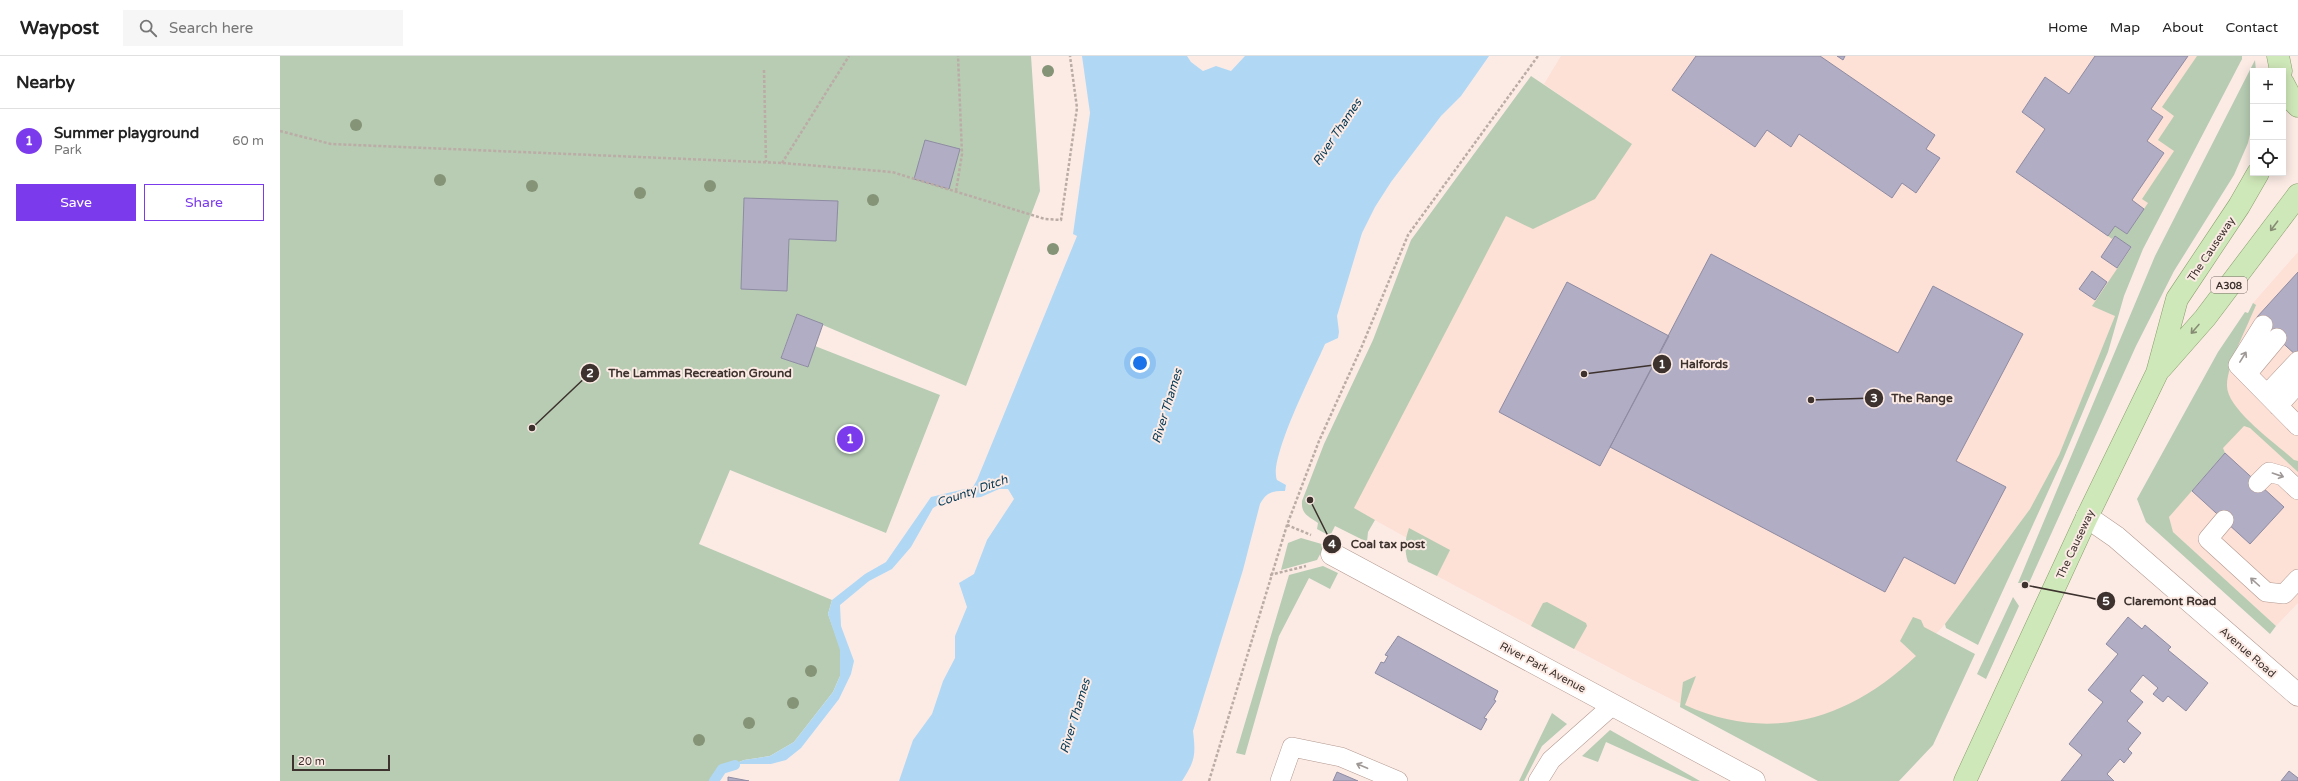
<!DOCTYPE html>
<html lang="en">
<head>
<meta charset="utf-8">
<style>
	:root { --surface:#fff; --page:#f6f6f6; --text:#222; --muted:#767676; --line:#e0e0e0; --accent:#7c3aed }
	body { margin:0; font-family:"Varela Round",sans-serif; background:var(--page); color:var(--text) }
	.controls { position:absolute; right:12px; top:12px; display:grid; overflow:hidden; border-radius:0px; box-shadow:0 2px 10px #0003 }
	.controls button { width:36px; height:36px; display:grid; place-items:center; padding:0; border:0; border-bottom:1px solid var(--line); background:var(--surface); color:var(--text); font:20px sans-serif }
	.scale { position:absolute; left:12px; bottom:10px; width:98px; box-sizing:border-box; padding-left:4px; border:2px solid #3d322e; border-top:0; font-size:11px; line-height:14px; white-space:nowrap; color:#3d322e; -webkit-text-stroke:3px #fcebe5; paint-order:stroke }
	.you { position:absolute; left:860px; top:307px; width:14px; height:14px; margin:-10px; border:3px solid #fff; border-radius:50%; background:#1a73e8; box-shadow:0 0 0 6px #1a73e833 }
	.badge { display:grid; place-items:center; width:26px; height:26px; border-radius:50%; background:var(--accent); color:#fff; font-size:13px; font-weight:700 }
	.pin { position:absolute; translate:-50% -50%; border:2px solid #fff; box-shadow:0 1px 4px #0006 }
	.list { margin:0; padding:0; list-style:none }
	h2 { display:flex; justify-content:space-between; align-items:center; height:52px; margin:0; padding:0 16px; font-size:17px }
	h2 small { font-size:13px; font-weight:400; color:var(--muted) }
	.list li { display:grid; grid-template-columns:26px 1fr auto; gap:12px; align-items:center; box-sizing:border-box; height:64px; padding:0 16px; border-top:1px solid var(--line) }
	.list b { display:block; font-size:15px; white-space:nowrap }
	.list p { margin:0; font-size:13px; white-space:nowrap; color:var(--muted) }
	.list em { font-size:13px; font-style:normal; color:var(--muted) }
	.actions { display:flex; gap:8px; padding:12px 16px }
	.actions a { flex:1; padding:9px 0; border:1px solid var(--accent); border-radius:0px; text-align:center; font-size:14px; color:var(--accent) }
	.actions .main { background:var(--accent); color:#fff }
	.icon { flex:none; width:22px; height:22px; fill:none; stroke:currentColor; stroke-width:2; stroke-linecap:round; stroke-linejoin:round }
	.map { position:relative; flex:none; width:2018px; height:725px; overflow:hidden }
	header { display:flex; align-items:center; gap:24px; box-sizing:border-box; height:56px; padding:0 20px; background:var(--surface); border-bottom:1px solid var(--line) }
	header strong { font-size:19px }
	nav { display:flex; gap:22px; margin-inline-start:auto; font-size:14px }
	.search { width:280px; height:36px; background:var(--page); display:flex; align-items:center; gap:10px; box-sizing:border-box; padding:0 14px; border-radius:0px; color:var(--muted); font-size:15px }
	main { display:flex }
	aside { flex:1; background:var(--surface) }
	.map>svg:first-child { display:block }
</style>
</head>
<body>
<header>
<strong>Waypost</strong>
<div class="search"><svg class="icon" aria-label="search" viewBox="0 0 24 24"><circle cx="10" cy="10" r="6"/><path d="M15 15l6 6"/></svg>Search here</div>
<nav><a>Home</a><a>Map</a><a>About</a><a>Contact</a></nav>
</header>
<main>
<aside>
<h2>Nearby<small></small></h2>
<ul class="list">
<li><span class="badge">1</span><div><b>Summer playground</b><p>Park</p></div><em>60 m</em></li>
</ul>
<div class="actions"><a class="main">Save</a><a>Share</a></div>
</aside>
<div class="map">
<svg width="2018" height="725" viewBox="0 0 2018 725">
	<rect width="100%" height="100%" fill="#fcebe5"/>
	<path fill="#fde0d6" d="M1281,0H1928L1835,260L1779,399L1750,453L1665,568L1636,600L1556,725L1351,623L1157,520L1165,503L1073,452L1226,159L1352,89L1264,28Z
		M2018,196V547L1996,570L1893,476L1889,461L1973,247Z"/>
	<path fill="#b7ccb3" d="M0,0H751L760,135L686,330L517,258L501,301L527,311L535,290L660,339L606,477L450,414L419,488L552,544L548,558L561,594L560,620L553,636L514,686L490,700L464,704L442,713L434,725H0Z
		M1917,0H1962V3L1863,193L1844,240L1828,296L1783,403L1698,589L1666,572L1665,568L1750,453L1779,399L1835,260L1812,250L1851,192L1835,180L1832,183L1828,180L1835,170L1847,178L1868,147L1862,143L1894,95L1878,84L1894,60L1882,51Z
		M1975,4L1976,15H1973L1972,70L1968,87L1954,119L1894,215L1856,290L1749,527H1738L1875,200Z
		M1251,20L1352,88L1315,143L1253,173L1226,160L1074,452L1095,464L1088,476L1087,486L1055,470L1050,480L1037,473L1038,467C1028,460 1021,458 1022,445L1044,388L1093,284L1131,184Z
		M1973,247L1976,249C1968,269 1947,309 1947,329C1946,353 1997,388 2014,404L2018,405V416L1970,372L1964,370L1943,392L1945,397L1889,461L1893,476L1996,570L1990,578L1866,466L1857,443L1938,296L1965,256L1968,257Z
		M1129,472L1170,494L1157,520L1128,506C1124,494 1125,483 1129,472Z
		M1021,482L1045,489L1037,504L1001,514L1008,487Z
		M1043,510L1058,517L1050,533L1029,522L999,580L965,699L956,697L1009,519Z
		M1733,541L1739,550L1706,623L1697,618Z
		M1267,546L1306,567L1307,570L1294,593L1251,570L1263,547Z
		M1633,561L1641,564L1644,571L1695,598L1653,689L1619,725H1538L1400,651L1403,626L1416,620L1405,649C1491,688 1570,663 1636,600L1620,585Z
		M1272,657L1287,668L1262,690L1244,725H1239Z
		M1330,674L1420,725H1412L1326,686L1318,706L1302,700Z"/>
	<path fill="#b0d8f5" d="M802,0H907L911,6L923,15L936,10L951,15L965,0H1209L1181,40L1161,60L1111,126L1095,151L1082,177L1057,260L1059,276L1058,282L1045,288C1035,312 988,403 997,424L1006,429L1005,435C992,435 987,436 980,448L963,514L913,675C916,699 915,705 902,725H619L633,684L652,658L663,625L675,602V580L687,551L679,527L694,518L707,484L734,443L728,433H719L701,441L665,445L653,452L631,491L612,513L589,525L560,549L561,570L574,605L571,618L559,643L521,692L506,704L491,708H460L438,720L437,725H434L442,713L464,704L490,700L514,686L553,636L560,620V594L548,558L552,544L585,518L606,506L651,441L693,431L697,424L797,180L793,178L810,57Z"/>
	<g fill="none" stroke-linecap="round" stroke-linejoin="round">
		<path stroke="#b0d8f5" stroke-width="10" d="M434,725L442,713L455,709"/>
	</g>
	<path fill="#b0adc5" stroke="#8e8ba2" d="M1416,0H1540L1655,79L1646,93L1660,102L1636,137L1622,127L1612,142L1519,78L1511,91L1487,74L1475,91L1392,34Z
		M1557,0H1565L1563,4Z
		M1815,0H1908L1871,53L1883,61L1867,85L1884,97L1852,144L1864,153L1847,178L1835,170L1828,180L1736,116L1765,73L1742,56L1765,21L1789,38Z
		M645,84L680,93L669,133L634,123Z
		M464,142L558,145L556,185L509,183L507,235L461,233Z
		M1835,180L1851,191L1837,212L1821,201Z
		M1431,198L1618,297L1653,230L1743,278L1676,405L1726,431L1675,528L1624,501L1605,536L1330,391Z
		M1812,215L1827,226L1815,244L1799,233Z
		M2018,216V301L1983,269L1977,261Z
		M1287,226L1389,280L1320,410L1219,356Z
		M517,258L543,268L528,311L501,302Z
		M1945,397L2004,451L1970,488L1912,435Z
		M1848,561L1862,573L1865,569L1891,591L1888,594L1928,627L1906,655L1888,640L1883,646L1873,638L1878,632L1863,619L1850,635L1863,646L1847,665L1861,677L1848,693L1852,697L1844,707L1840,703L1827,718L1834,725H1781L1802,699L1789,688L1823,646L1808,634L1838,598L1826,588Z
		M1118,580L1218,635L1214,644L1216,645L1204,662L1207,663L1201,674L1095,617L1101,606L1104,607L1108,600L1105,599Z
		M2009,715L2018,722V725H2001Z
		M1057,716L1078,725H1053Z
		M448,721L469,725H448Z"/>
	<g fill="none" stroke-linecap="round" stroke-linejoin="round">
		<g stroke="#b2988f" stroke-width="20">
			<path id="lane" d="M1983,269L1958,309L2018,370
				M1967,318L1997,282
				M1987,338L2018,305
				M1998,350L2018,328
				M1978,427L1989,416L2003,420L2018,434
				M1944,464L1928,483L1986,536L2004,538L2018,523
				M1000,725L1012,691L1061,701L1118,725
				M1258,725L1271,704L1333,649"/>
		</g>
		<g stroke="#b2988f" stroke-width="23">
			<path id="street" d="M1807,461L1836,481L2018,639
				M1052,498L1474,725"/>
		</g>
		<g stroke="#879f6a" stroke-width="23">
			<path id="primary" d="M1998,0L2001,15
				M2003,27L2012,44L2018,50
				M1881,312L1925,262L2018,139
				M1685,725L1807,461L1877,317L1897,243L1959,150L1978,117"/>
		</g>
		<path stroke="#bbaca6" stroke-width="2.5" stroke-dasharray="3 2" stroke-linecap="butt" d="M484,14L486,106
			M0,75L51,88L502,107L612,116L765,163L781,164L797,52L790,0
			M502,107L569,0
			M676,135L682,98L678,0
			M1007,469L1031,479
			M990,519L1026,510
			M929,725L1007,469L1039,385L1082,290L1128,179L1258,0"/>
		<use href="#lane" stroke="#fff" stroke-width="19"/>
		<use href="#street" stroke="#fff" stroke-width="22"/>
		<use href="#primary" stroke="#cfe8b9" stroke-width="22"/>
	</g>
	<g fill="#859476">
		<circle cx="768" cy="15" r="6"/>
		<circle cx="76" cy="69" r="6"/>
		<circle cx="160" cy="124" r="6"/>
		<circle cx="252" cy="130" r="6"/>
		<circle cx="430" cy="130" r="6"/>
		<circle cx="360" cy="137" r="6"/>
		<circle cx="593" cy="144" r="6"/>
		<circle cx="773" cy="193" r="6"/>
		<circle cx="531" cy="615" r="6"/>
		<circle cx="513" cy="647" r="6"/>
		<circle cx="469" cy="667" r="6"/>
		<circle cx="419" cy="684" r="6"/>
	</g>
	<defs><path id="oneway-shaft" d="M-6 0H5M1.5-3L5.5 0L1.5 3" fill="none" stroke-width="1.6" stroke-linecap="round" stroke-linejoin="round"/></defs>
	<g stroke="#868d74">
		<use href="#oneway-shaft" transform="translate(1994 170) rotate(127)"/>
		<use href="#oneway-shaft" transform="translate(1915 273) rotate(131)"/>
	</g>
	<g stroke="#9e9896">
		<use href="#oneway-shaft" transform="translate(1963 301) rotate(-58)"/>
		<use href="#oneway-shaft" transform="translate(1998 419) rotate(19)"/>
		<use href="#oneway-shaft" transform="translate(1975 526) rotate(-138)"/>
		<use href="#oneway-shaft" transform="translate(1082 710) rotate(-157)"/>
	</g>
	<g text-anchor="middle" stroke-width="4" stroke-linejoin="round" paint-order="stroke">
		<rect fill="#fcebe5" stroke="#766a65" stroke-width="1" x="1931" y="221" width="36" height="16" rx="3"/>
		<g font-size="10" font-weight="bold" fill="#3d322e">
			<text x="1949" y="233">A308</text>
		</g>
		<g font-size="11" fill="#3d322e" stroke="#fcebe5">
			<text transform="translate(1931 193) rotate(-56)" y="4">The Causeway</text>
			<text transform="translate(1795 488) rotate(-65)" y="4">The Causeway</text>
			<text transform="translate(1968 596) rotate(41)" y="4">Avenue Road</text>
			<text transform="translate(1263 611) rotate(28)" y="4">River Park Avenue</text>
		</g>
		<g font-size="12" font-style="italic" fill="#063955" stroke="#fcebe5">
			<text transform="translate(1057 76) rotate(-56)" y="4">River Thames</text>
			<text transform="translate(887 350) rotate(-73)" y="4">River Thames</text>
			<text transform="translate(692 435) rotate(-19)" y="4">County Ditch</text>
			<text transform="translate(795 660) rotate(-73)" y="4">River Thames</text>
		</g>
	</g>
	<path fill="none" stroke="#3d322e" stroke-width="1.5" d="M1304 318L1382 308M252 372L310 317M1531 344L1594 342M1030 444L1052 488M1745 529L1826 545"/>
	<g fill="#3d322e" stroke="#fcebe5" stroke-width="1.5">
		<circle cx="1304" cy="318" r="4"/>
		<circle cx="252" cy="372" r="4"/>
		<circle cx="1531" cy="344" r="4"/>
		<circle cx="1030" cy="444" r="4"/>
		<circle cx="1745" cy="529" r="4"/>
		<circle cx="1382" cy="308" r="10"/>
		<circle cx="310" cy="317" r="10"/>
		<circle cx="1594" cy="342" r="10"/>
		<circle cx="1052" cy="488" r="10"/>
		<circle cx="1826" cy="545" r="10"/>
	</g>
	<g font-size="12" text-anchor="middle" font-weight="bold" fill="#fff">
		<text x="1382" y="312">1</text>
		<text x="310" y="321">2</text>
		<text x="1594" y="346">3</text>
		<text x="1052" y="492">4</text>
		<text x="1826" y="549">5</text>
	</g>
	<g font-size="12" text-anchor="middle" font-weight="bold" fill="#3d322e" stroke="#fcebe5" stroke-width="4" stroke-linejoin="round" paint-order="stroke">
		<text x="1424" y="312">Halfords</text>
		<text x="420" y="321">The Lammas Recreation Ground</text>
		<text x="1642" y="346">The Range</text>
		<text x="1108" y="492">Coal tax post</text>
		<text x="1890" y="549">Claremont Road</text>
	</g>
</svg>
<div class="controls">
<button>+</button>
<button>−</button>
<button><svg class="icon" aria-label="locate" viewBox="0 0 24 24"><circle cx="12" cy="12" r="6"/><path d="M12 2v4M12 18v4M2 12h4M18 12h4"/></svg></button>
</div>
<div class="scale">20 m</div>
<div class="you"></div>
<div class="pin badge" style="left:570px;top:383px">1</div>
</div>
</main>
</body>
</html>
